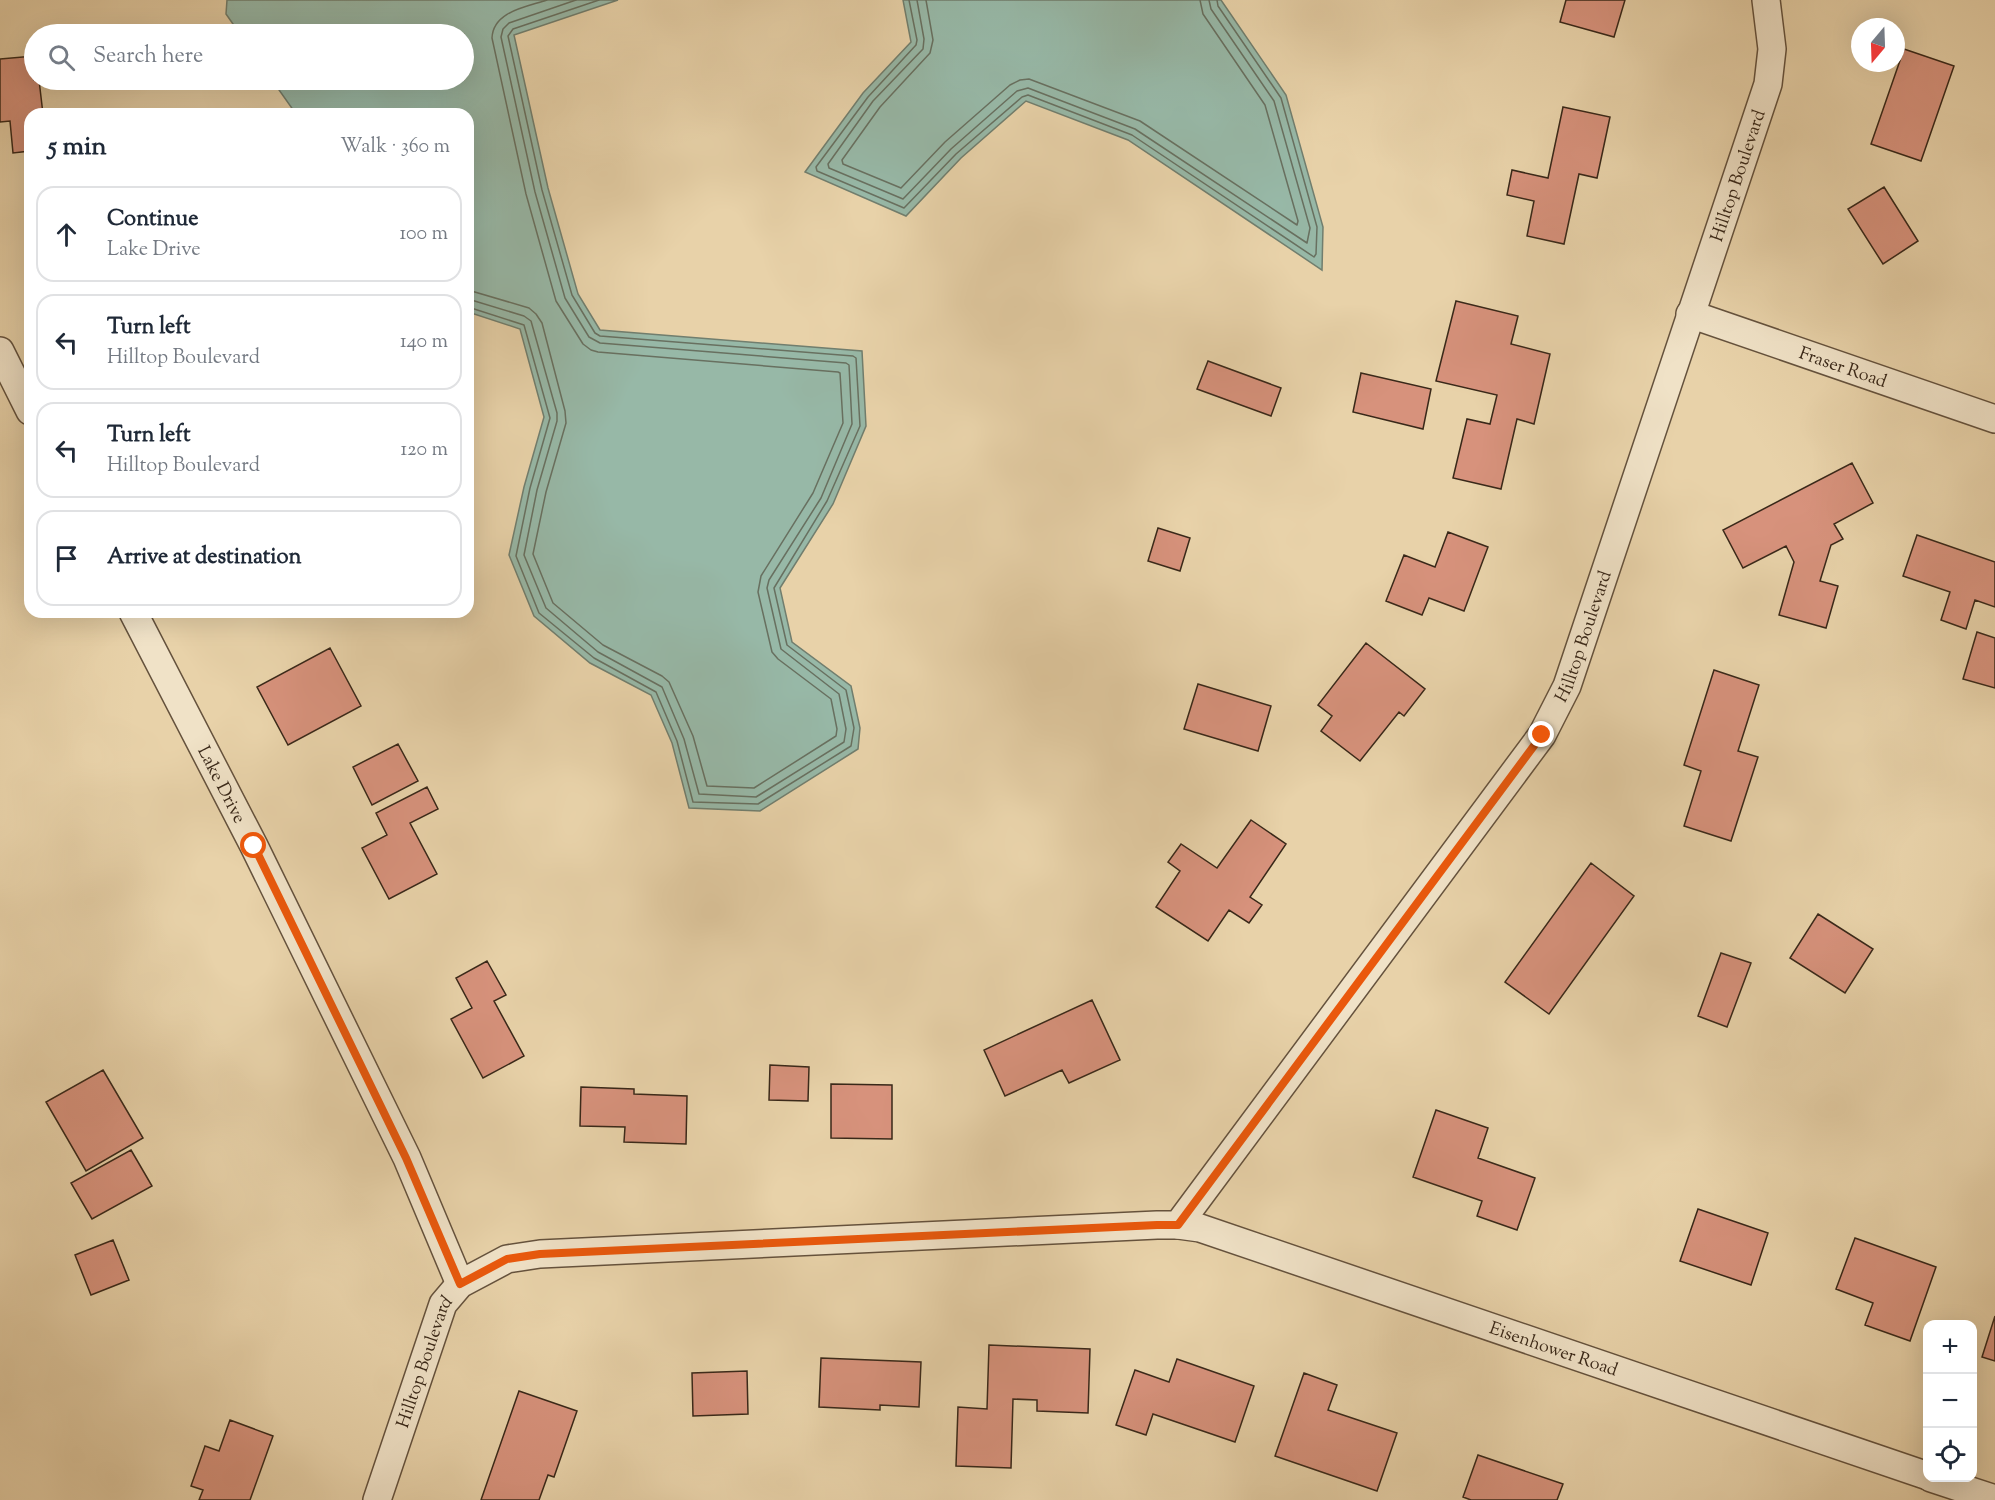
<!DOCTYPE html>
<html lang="en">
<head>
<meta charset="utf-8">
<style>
	:root { --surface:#fff; --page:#f2f2f3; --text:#1f2937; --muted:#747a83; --line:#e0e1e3 }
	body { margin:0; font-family:"Sorts Mill Goudy",serif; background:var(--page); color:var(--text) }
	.controls { position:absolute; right:18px; bottom:18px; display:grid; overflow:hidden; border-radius:12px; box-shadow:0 6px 24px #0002 }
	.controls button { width:54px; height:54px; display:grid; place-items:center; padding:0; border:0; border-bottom:2px solid var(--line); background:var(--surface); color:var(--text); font:30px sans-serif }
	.compass { position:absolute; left:1851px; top:18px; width:54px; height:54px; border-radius:50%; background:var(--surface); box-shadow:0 6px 24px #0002; rotate:199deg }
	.stop { position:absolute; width:18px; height:18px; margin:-14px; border:4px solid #ea580c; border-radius:50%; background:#fff }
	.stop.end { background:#ea580c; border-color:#fff; box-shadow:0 2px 6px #0008 }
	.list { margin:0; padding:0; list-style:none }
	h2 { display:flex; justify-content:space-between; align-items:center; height:78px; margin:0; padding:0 24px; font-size:26px }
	h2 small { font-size:20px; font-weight:400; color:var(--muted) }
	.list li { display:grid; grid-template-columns:39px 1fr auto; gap:18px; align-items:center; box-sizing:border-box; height:96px; margin:0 12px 12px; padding:0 12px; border:2px solid var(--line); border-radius:18px }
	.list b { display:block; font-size:22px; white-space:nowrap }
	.list p { margin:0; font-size:20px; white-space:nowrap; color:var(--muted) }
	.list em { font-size:20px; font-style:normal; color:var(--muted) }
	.icon { flex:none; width:33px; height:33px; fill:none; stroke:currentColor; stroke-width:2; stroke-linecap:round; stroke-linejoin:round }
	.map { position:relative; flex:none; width:1995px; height:1500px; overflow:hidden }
	.search { position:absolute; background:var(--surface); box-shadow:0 6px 24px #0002; left:24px; top:24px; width:450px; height:66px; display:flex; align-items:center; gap:15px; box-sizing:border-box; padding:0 21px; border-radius:33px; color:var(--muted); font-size:22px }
	.panel { position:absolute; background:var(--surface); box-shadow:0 6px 24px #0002; left:24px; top:108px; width:450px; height:510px; border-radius:18px }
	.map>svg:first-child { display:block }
</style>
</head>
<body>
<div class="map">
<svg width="1995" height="1500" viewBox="0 0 1995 1500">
	<rect width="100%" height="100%" fill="#e8d2a9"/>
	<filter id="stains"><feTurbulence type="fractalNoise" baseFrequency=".00333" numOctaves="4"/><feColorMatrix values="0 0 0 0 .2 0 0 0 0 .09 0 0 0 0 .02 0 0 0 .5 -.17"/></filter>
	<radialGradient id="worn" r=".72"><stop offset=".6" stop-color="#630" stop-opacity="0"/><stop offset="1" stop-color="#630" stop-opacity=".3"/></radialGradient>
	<path fill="#97b8a7" stroke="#717e6e" stroke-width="1.5" d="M227,0H618L514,35L548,188L578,294L600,330L862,351L866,426L833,504L780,588L792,642L851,686L860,728L858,749L760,811L689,808L672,743L651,695L590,663L534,616L509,555L524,487L544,417L520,329L468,312V114H296L272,80H464V34H240L226,14Z
		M903,0H1221L1286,95L1323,227L1322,270L1128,140L1026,101L961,158L906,216L805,172L863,93L911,42Z"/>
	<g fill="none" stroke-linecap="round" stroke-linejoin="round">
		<path stroke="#687060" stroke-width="1.5" d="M909,0L917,40L916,45L868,97L816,167L817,171L904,208L956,154L1022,97L1028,95L1132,135L1314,257L1316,254L1317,227L1281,98L1218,6L1217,0
			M917,0L924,39L923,49L873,101L828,164L829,168L903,199L951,149L1017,91L1028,88L1135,129L1307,243L1310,228L1274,101L1211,9L1209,0
			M926,0L933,40L930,53L880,107L842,160L843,164L901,188L945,142L1010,85L1020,80L1029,79L1140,121L1297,225L1298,221L1265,105L1203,14L1200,0
			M468,290L529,308L536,314L542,323L565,411L566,423L546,492L533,554L553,603L603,645L662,676L669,682L693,736L707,786L754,788L836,736L837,729L831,699L778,659L772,652L758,592L761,576L813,493L843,423L840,373L838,372L598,352L591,350L583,344L556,301L526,194L492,38C493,11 527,7 547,0
			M468,299L524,316L531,321L557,413V421L537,490L524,555L546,608L598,652L662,687L684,739L699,794L756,797L844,742L846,729L839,694L781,649L767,588L769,580L821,498L852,424L849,365L846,363L600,343L589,337L565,298L535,192L501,37L503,29L509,23L576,0
			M468,307L524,325L550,418L530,488L516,556L539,613L594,658L656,692L677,741L693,802L758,804L851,746L854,728L846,690L787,645L774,588L827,501L860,426L856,358L853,356L600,336L595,333L572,295L542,190L508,36L513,29L599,0"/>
	</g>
	<path fill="#d7927c" stroke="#392819" stroke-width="1.5" d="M1566,0H1625L1614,37L1560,22Z
		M1904,49L1954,66L1921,161L1871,144Z
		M34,56V80H39L43,114H30V151L13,153L10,121L0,122V59Z
		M1563,107L1610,117L1597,178L1579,174L1564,244L1527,236L1534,201L1507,195L1512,170L1548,178Z
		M1884,187L1918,241L1883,264L1848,209Z
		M1456,301L1518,316L1511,344L1550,354L1534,424L1517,419L1501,489L1453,478L1467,419L1490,424L1497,395L1436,381Z
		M1208,361L1281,388L1271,416L1197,389Z
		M1361,373L1431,389L1423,429L1353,412Z
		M1852,463L1873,503L1834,524L1843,539L1831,545L1820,581L1838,586L1826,628L1779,615L1794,562L1786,546L1743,568L1723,530Z
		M1158,528L1190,538L1180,571L1148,561Z
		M1448,532L1488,547L1464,611L1429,598L1422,615L1386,601L1404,555L1435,567Z
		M1917,535L1995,562V607L1975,600L1966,629L1941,620L1950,592L1903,576Z
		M1977,632L1995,638V688L1963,679Z
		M1366,643L1425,689L1404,716L1399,712L1360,761L1321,731L1332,716L1318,705Z
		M330,648L361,706L288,745L257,687Z
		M1714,670L1759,685L1738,751L1758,757L1731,841L1684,826L1701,771L1684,765Z
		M1198,684L1271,706L1258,751L1184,729Z
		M398,744L418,781L372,805L353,767Z
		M427,787L438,809L410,823L437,874L389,899L362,848L387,835L376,813Z
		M1251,820L1286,844L1250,897L1262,905L1249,923L1229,910L1208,941L1156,907L1180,871L1168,862L1181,844L1217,868Z
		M1591,863L1634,896L1549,1014L1505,982Z
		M1818,914L1873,949L1845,993L1790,958Z
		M1721,953L1751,963L1727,1027L1698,1016Z
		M487,961L506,995L494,1001L524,1056L483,1078L451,1019L472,1008L456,978Z
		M1092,1000L1120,1060L1069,1083L1062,1070L1005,1096L984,1050Z
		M770,1065L809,1067L808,1101L769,1100Z
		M103,1070L143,1138L86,1171L46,1102Z
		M831,1084L892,1085V1139L831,1138Z
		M581,1087L634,1089V1094L687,1096L686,1144L624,1142L625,1127L580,1126Z
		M1436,1110L1488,1128L1478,1158L1535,1178L1517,1230L1477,1216L1482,1201L1413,1177Z
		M131,1150L152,1186L92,1219L71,1183Z
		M1698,1209L1768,1233L1751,1285L1680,1261Z
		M1855,1238L1936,1267L1910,1341L1865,1325L1873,1303L1836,1289Z
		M113,1240L129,1280L91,1295L75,1255Z
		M1995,1316V1361L1982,1357Z
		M989,1345L1090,1349L1088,1413L1037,1411V1400L1013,1399L1011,1468L956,1466L958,1407L987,1409Z
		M821,1358L921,1362L919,1407L880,1405V1410L819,1407Z
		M1177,1359L1254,1386L1235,1442L1153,1414L1146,1435L1116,1425L1135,1370L1169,1382Z
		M747,1371L748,1414L693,1416L692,1373Z
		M1304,1373L1337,1385L1328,1410L1397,1433L1377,1491L1275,1456Z
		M519,1391L577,1411L554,1477L548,1475L539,1500H481Z
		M230,1420L273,1436L250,1500H199L203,1490L191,1486L205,1446L219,1451Z
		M1478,1455L1563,1484L1557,1500H1471L1463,1497Z"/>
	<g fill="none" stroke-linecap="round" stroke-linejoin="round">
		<g stroke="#65523d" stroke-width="30">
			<g id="minor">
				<path id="s1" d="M1690,314L1995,419"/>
				<path d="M0,351L30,411"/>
				<path id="s2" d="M133,612L254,846L407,1158L460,1284"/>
				<path id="s3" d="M1178,1225L1200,1228L1928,1476"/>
				<path d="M1931,1478L1995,1499"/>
				<path id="s4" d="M377,1500L443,1304L460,1284L507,1259L540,1254L1157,1225H1178L1542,735L1567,686L1768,84L1772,49L1766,0"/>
			</g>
		</g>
		<use href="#minor" stroke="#f0e2c7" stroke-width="27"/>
	</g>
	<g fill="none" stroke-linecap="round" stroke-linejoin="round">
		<path stroke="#ea580c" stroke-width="8" d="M254,846L406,1158L460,1284L507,1259L540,1254L1157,1225H1178L1542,735"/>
	</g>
	<g text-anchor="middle" stroke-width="4.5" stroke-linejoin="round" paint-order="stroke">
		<g font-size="18" fill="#392819" stroke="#f0e2c7">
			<text dy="6" stroke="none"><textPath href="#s4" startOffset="2162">Hilltop Boulevard</textPath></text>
			<text dy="6" stroke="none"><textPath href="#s1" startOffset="162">Fraser Road</textPath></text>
			<text dy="6" stroke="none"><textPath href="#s4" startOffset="1676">Hilltop Boulevard</textPath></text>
			<text dy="6" stroke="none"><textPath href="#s2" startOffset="194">Lake Drive</textPath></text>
			<text dy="6" stroke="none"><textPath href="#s3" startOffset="396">Eisenhower Road</textPath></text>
			<text dy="6" stroke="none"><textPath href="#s4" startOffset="146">Hilltop Boulevard</textPath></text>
		</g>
	</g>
	<rect width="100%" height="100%" filter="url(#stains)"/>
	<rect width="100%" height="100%" fill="url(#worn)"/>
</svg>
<div class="controls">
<button>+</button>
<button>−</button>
<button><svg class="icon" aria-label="locate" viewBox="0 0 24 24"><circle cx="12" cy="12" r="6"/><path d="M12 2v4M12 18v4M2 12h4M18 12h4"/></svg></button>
</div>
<svg class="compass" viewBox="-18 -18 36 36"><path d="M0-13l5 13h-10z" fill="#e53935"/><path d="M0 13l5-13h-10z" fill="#747a83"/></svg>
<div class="stop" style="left:254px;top:846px"></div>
<div class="stop end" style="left:1542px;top:735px"></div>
<div class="search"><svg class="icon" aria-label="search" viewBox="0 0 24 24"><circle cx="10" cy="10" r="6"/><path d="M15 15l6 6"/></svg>Search here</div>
<section class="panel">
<h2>5 min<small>Walk · 360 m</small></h2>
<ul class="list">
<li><svg class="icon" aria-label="ahead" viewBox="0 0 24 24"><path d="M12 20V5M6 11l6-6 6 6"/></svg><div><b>Continue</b><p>Lake Drive</p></div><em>100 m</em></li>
<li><svg class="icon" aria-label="left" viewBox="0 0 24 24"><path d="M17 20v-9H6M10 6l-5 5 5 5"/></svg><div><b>Turn left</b><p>Hilltop Boulevard</p></div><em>140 m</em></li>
<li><svg class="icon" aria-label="left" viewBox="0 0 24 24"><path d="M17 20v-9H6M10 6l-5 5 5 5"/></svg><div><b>Turn left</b><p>Hilltop Boulevard</p></div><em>120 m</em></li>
<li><svg class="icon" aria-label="arrive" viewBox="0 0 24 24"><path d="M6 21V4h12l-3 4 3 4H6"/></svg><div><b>Arrive at destination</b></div></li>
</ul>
</section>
</div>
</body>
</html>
